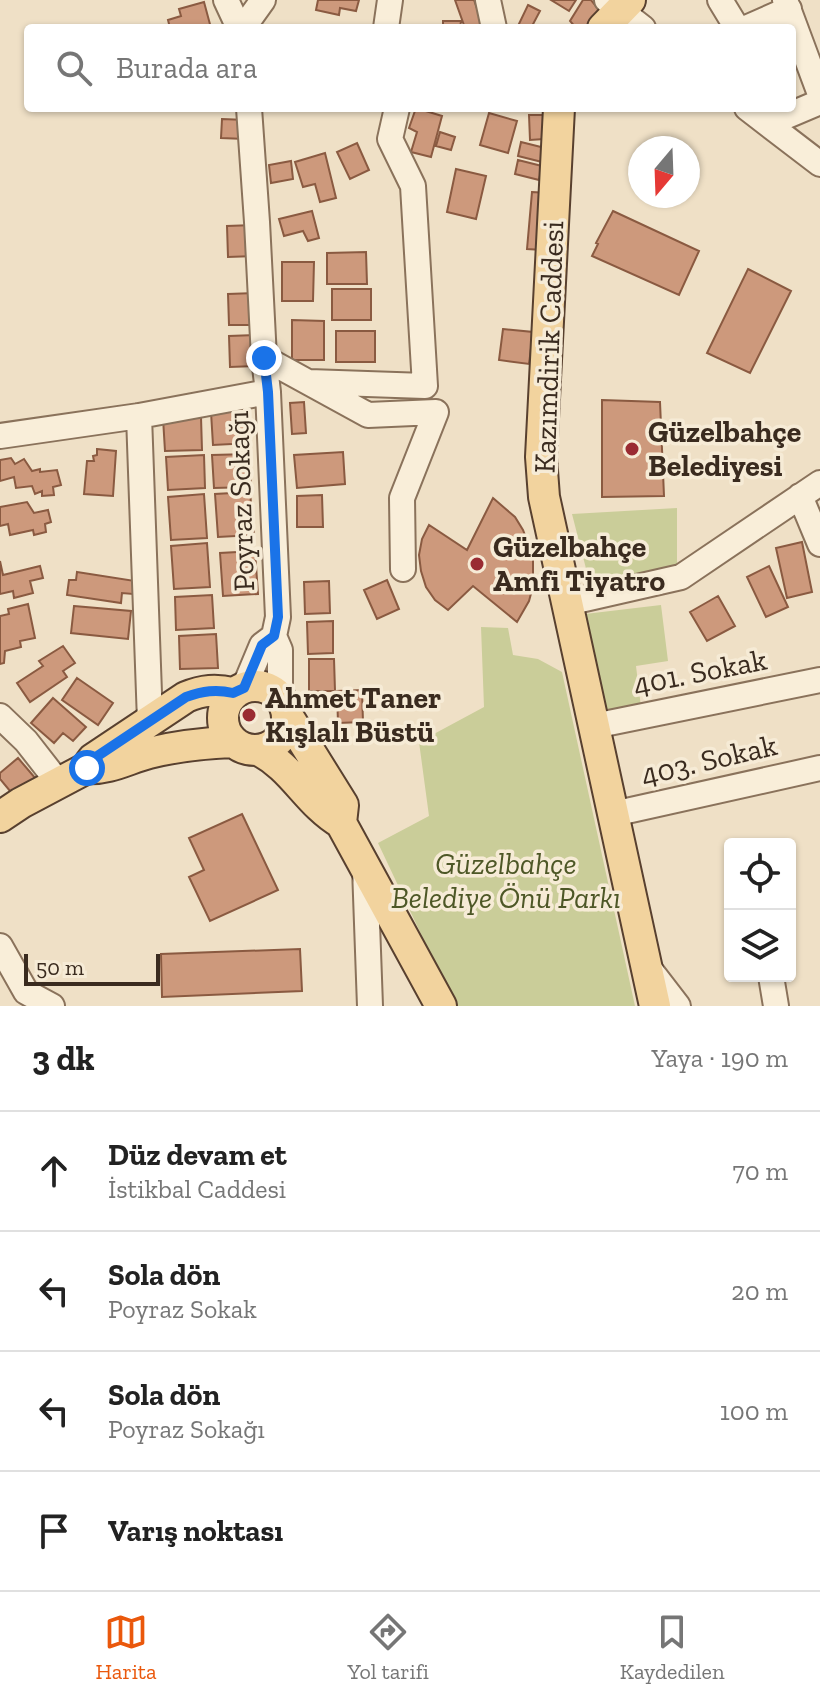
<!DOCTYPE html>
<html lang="tr">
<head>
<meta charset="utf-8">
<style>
	:root { --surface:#fff; --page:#f2f2f2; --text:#222; --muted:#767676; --line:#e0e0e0; --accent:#ea580c }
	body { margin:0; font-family:"Zilla Slab",serif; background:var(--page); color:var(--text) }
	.controls { position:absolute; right:24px; bottom:24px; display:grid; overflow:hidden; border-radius:8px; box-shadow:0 2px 6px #0004 }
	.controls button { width:72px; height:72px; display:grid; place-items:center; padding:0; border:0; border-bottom:2px solid var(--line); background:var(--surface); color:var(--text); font:40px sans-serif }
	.compass { position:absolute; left:628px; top:136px; width:72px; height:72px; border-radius:50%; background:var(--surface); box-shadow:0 2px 6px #0004; rotate:199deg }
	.scale { position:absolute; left:24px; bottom:20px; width:136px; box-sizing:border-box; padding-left:8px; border:4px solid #3a2b1f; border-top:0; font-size:22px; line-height:28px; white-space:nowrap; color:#3a2b1f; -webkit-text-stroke:6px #f6ebd6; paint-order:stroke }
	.stop { position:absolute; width:24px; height:24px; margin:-18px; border:6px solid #1a73e8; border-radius:50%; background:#fff }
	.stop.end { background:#1a73e8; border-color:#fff; box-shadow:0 2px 8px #0008 }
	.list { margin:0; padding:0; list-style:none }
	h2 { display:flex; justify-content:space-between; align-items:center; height:104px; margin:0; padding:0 32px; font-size:34px }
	h2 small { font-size:26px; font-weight:400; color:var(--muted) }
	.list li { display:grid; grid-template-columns:52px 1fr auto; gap:24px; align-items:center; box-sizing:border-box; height:120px; padding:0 32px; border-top:2px solid var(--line) }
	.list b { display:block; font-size:30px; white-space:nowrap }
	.list p { margin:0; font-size:26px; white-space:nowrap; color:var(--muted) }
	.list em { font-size:26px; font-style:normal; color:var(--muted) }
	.icon { flex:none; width:44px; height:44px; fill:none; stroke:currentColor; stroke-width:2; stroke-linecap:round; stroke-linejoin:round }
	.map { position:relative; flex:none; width:820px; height:1006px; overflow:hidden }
	.search { position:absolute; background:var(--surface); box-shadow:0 2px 6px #0004; left:24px; right:24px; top:24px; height:88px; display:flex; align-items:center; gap:20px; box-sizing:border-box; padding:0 28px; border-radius:8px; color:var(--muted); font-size:30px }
	.sheet { height:584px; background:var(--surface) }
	nav { display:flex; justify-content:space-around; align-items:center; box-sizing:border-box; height:112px; border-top:2px solid var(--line); background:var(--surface); font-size:22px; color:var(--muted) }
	nav a { display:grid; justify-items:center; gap:4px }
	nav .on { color:var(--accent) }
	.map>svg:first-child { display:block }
</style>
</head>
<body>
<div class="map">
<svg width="820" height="1006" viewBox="0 0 820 1006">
	<rect width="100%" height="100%" fill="#efe0c6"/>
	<path fill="#cacd99" d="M677,508V569L591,588L572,514Z
		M661,605L668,661L636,666L641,707L597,712L585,614Z
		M481,627L508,628L513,655L538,659L562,672L635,1006H455L378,843L429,816L419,742L484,707Z"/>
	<path fill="#cd997c" stroke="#8a5a41" stroke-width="2" d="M318,0H359L356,11L340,8L339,15L316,10Z
		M455,0H474L484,28H465Z
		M551,0H576L569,11Z
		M583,0H591L605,17L592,28H576L570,21Z
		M204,2L211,28H170L168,20L181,16L179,9Z
		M528,5L540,11L531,28H517Z
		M443,21H461L460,28H443Z
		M416,108L442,116L431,157L411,152L417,132L409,128Z
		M489,113L517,121L508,153L480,145Z
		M529,115H543L544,139L530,140Z
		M222,119L246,120L245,139L221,138Z
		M440,132L455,137L451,150L436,146Z
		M521,142L545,148L542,162L518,156Z
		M357,143L369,170L350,179L337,152Z
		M325,153L336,198L320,202L315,184L303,187L295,162Z
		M518,160L542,166L539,180L515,174Z
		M291,161L293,179L271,183L269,165Z
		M456,169L486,176L476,219L447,212Z
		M532,192L548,193L543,250L527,249Z
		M312,211L319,238L308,241L303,231L284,236L279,219Z
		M613,211L699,251L679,295L592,256L598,244L596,243Z
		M254,225L255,256L228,257L227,226Z
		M366,252L367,284H327V253Z
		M282,262H314L313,301H282Z
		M748,269L791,291L750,373L707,353Z
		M332,289H371V320H332Z
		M255,293V325H229L228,294Z
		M292,320L324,321V360H292Z
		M503,329L533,332L529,364L499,360Z
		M336,331H375V362H336Z
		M256,335L257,366L230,367L229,336Z
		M602,400L660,402L664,496L602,497Z
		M304,402L306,433L292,434L290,403Z
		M249,410L251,443L213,445L211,412Z
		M201,417L202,450L165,451L163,418Z
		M97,449L116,451L113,496L84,494L87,461H94L93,456L97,455Z
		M343,452L345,484L297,488L294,455Z
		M249,454L251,487L214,488L212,455Z
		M204,455L205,488L168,490L166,457Z
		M11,458L15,464L24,459L32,471L40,469V472L57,470L61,485L53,487L54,495L42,496V491L35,494L32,486L16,488L14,477L0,481V460Z
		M250,492L254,535L218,537L215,494Z
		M204,494L207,538L171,540L168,497Z
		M322,495L323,527H297V496Z
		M493,498L515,517L523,530L533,557V586L529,601L517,622L473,586L448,610L435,600L426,587L421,571L419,555L422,539L429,525L467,550Z
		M27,502L34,513L48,510L51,522L45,524L46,532L34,535L33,530L10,535L8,524L0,526V507Z
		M802,542L812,592L787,598L776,548Z
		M207,543L210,587L174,589L171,546Z
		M255,551L258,594L223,596L220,553Z
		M0,561L3,575L40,566L43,578L30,581L33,593L14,598L13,591L0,594Z
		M769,566L788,607L766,617L747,577Z
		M77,572L135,581L133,594L122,593L121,603L67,595L69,580H76Z
		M387,580L399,609L377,619L364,590Z
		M329,581L330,613L305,614L304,582Z
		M212,595L214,628L176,630L175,597Z
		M718,596L735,626L707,641L690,612Z
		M28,604L35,638L20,641L21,647L5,651L4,663L0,664V616L9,614L8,609Z
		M74,606L131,611L128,639L71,633Z
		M333,621V653L308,654L307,622Z
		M216,634L218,668L180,669L179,636Z
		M63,646L75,663L63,671L67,677L30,702L17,683L43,666L39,661Z
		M309,659H334L335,691H309Z
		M77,678L113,703L98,725L62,700Z
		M362,690L363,722L338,723L337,691Z
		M53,698L86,727L73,741L63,733L54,743L31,723Z
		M18,758L36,779L15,797L0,779V773Z
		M242,814L278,890L210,921L189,877L204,870L189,838Z
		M300,949L302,991L162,997L161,954Z"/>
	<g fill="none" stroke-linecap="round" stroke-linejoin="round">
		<g stroke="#8a725b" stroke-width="28">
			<path id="minor" d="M226,0L239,28
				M488,0L494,28
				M607,0L643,28
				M720,0L737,28
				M785,0L820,94
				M243,28L263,0
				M386,28L390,0
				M746,28L789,9
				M249,108L257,222L264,358L268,392L278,617L274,636L280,650V698
				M747,108L820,164
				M767,110L768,124L820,102
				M264,358L368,415L436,412L402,498L403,569
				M309,382L425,386L413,186L390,139L397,108
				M139,416L150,721
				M0,436L139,416L268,392
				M800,496L820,544
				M567,603L681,577L820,483
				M244,688L262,645L274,636
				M0,716L26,741L58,782
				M594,726L820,680
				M613,814L820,768
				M365,868L370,1006
				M0,946L26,992L52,1006
				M648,967L678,1006
				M771,976L776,1006"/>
		</g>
		<g stroke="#58402f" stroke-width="34">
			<path id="major" d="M603,28L630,0
				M559,108L541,457L544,497L655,1006
				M223 718a32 32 0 1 1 64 0a32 32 0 1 1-64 0Z
				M287,715L343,805L341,823
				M258,750C293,767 307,803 341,823L441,1006
				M90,763L93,759L186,697C203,690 216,689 233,693
				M0,817L21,803L87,768C109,770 129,758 149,753C177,746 205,743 233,742"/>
		</g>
		<use href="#minor" stroke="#f9eed9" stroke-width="24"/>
		<use href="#major" stroke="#f2d39e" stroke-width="30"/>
	</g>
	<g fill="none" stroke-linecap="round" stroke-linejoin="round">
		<path stroke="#1a73e8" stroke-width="10" d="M87,768L93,759L186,697C203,691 216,689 233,693L244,688L262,645L274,636L278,617L268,392L264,358"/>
	</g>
	<g fill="#9a2b32" stroke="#f6ebd6" stroke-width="3">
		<circle cx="632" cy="449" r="8"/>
		<circle cx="477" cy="564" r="8"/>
		<circle cx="249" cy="715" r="8"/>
	</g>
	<g text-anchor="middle" stroke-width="7" stroke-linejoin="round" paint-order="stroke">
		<g font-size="30" fill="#3a2b1f" stroke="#f6ebd6">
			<text transform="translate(549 347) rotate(-88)" y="10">Kazımdirik Caddesi</text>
			<text transform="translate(241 501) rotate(-92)" y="10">Poyraz Sokağı</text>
			<text transform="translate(700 672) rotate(-11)" y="10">401. Sokak</text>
			<text transform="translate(709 760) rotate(-13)" y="10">403. Sokak</text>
		</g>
		<g font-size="30" font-weight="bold" fill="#3a2b1f" stroke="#f6ebd6" text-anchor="start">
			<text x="648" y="442">Güzelbahçe<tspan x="648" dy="34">Belediyesi</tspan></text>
			<text x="493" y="557">Güzelbahçe<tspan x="493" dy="34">Amfi Tiyatro</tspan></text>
			<text x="265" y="708">Ahmet Taner<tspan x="265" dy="34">Kışlalı Büstü</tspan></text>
		</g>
		<g font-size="30" font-style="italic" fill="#4d5726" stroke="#f6ebd6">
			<text x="506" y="874">Güzelbahçe<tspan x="506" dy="34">Belediye Önü Parkı</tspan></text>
		</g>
	</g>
</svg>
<div class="controls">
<button><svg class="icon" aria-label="locate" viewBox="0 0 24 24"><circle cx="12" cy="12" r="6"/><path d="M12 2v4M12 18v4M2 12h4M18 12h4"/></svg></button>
<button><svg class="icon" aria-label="layers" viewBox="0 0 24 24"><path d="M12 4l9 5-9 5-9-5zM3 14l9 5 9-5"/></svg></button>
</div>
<svg class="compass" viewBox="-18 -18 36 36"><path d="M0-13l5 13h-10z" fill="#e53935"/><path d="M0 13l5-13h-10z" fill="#767676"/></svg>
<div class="scale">50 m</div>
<div class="stop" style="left:87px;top:768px"></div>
<div class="stop end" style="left:264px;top:358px"></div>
<div class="search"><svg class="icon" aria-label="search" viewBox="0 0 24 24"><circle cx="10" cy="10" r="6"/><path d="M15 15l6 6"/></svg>Burada ara</div>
</div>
<section class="sheet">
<h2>3 dk<small>Yaya · 190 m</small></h2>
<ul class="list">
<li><svg class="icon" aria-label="ahead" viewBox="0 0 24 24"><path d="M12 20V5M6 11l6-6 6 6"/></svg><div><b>Düz devam et</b><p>İstikbal Caddesi</p></div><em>70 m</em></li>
<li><svg class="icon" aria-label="left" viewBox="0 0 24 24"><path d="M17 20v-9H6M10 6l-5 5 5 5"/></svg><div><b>Sola dön</b><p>Poyraz Sokak</p></div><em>20 m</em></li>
<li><svg class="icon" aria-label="left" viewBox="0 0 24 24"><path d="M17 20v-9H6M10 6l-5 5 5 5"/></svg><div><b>Sola dön</b><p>Poyraz Sokağı</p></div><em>100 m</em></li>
<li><svg class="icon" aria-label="arrive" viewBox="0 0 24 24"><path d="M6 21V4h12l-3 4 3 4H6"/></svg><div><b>Varış noktası</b></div></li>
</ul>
</section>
<nav>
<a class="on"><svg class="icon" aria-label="map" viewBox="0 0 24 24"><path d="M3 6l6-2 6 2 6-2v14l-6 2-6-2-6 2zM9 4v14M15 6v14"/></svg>Harita</a>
<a><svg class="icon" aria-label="directions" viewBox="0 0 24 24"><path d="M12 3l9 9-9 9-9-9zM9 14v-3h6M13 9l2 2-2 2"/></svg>Yol tarifi</a>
<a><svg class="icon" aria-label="saved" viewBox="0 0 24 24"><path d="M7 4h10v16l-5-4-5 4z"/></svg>Kaydedilen</a>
</nav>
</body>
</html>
